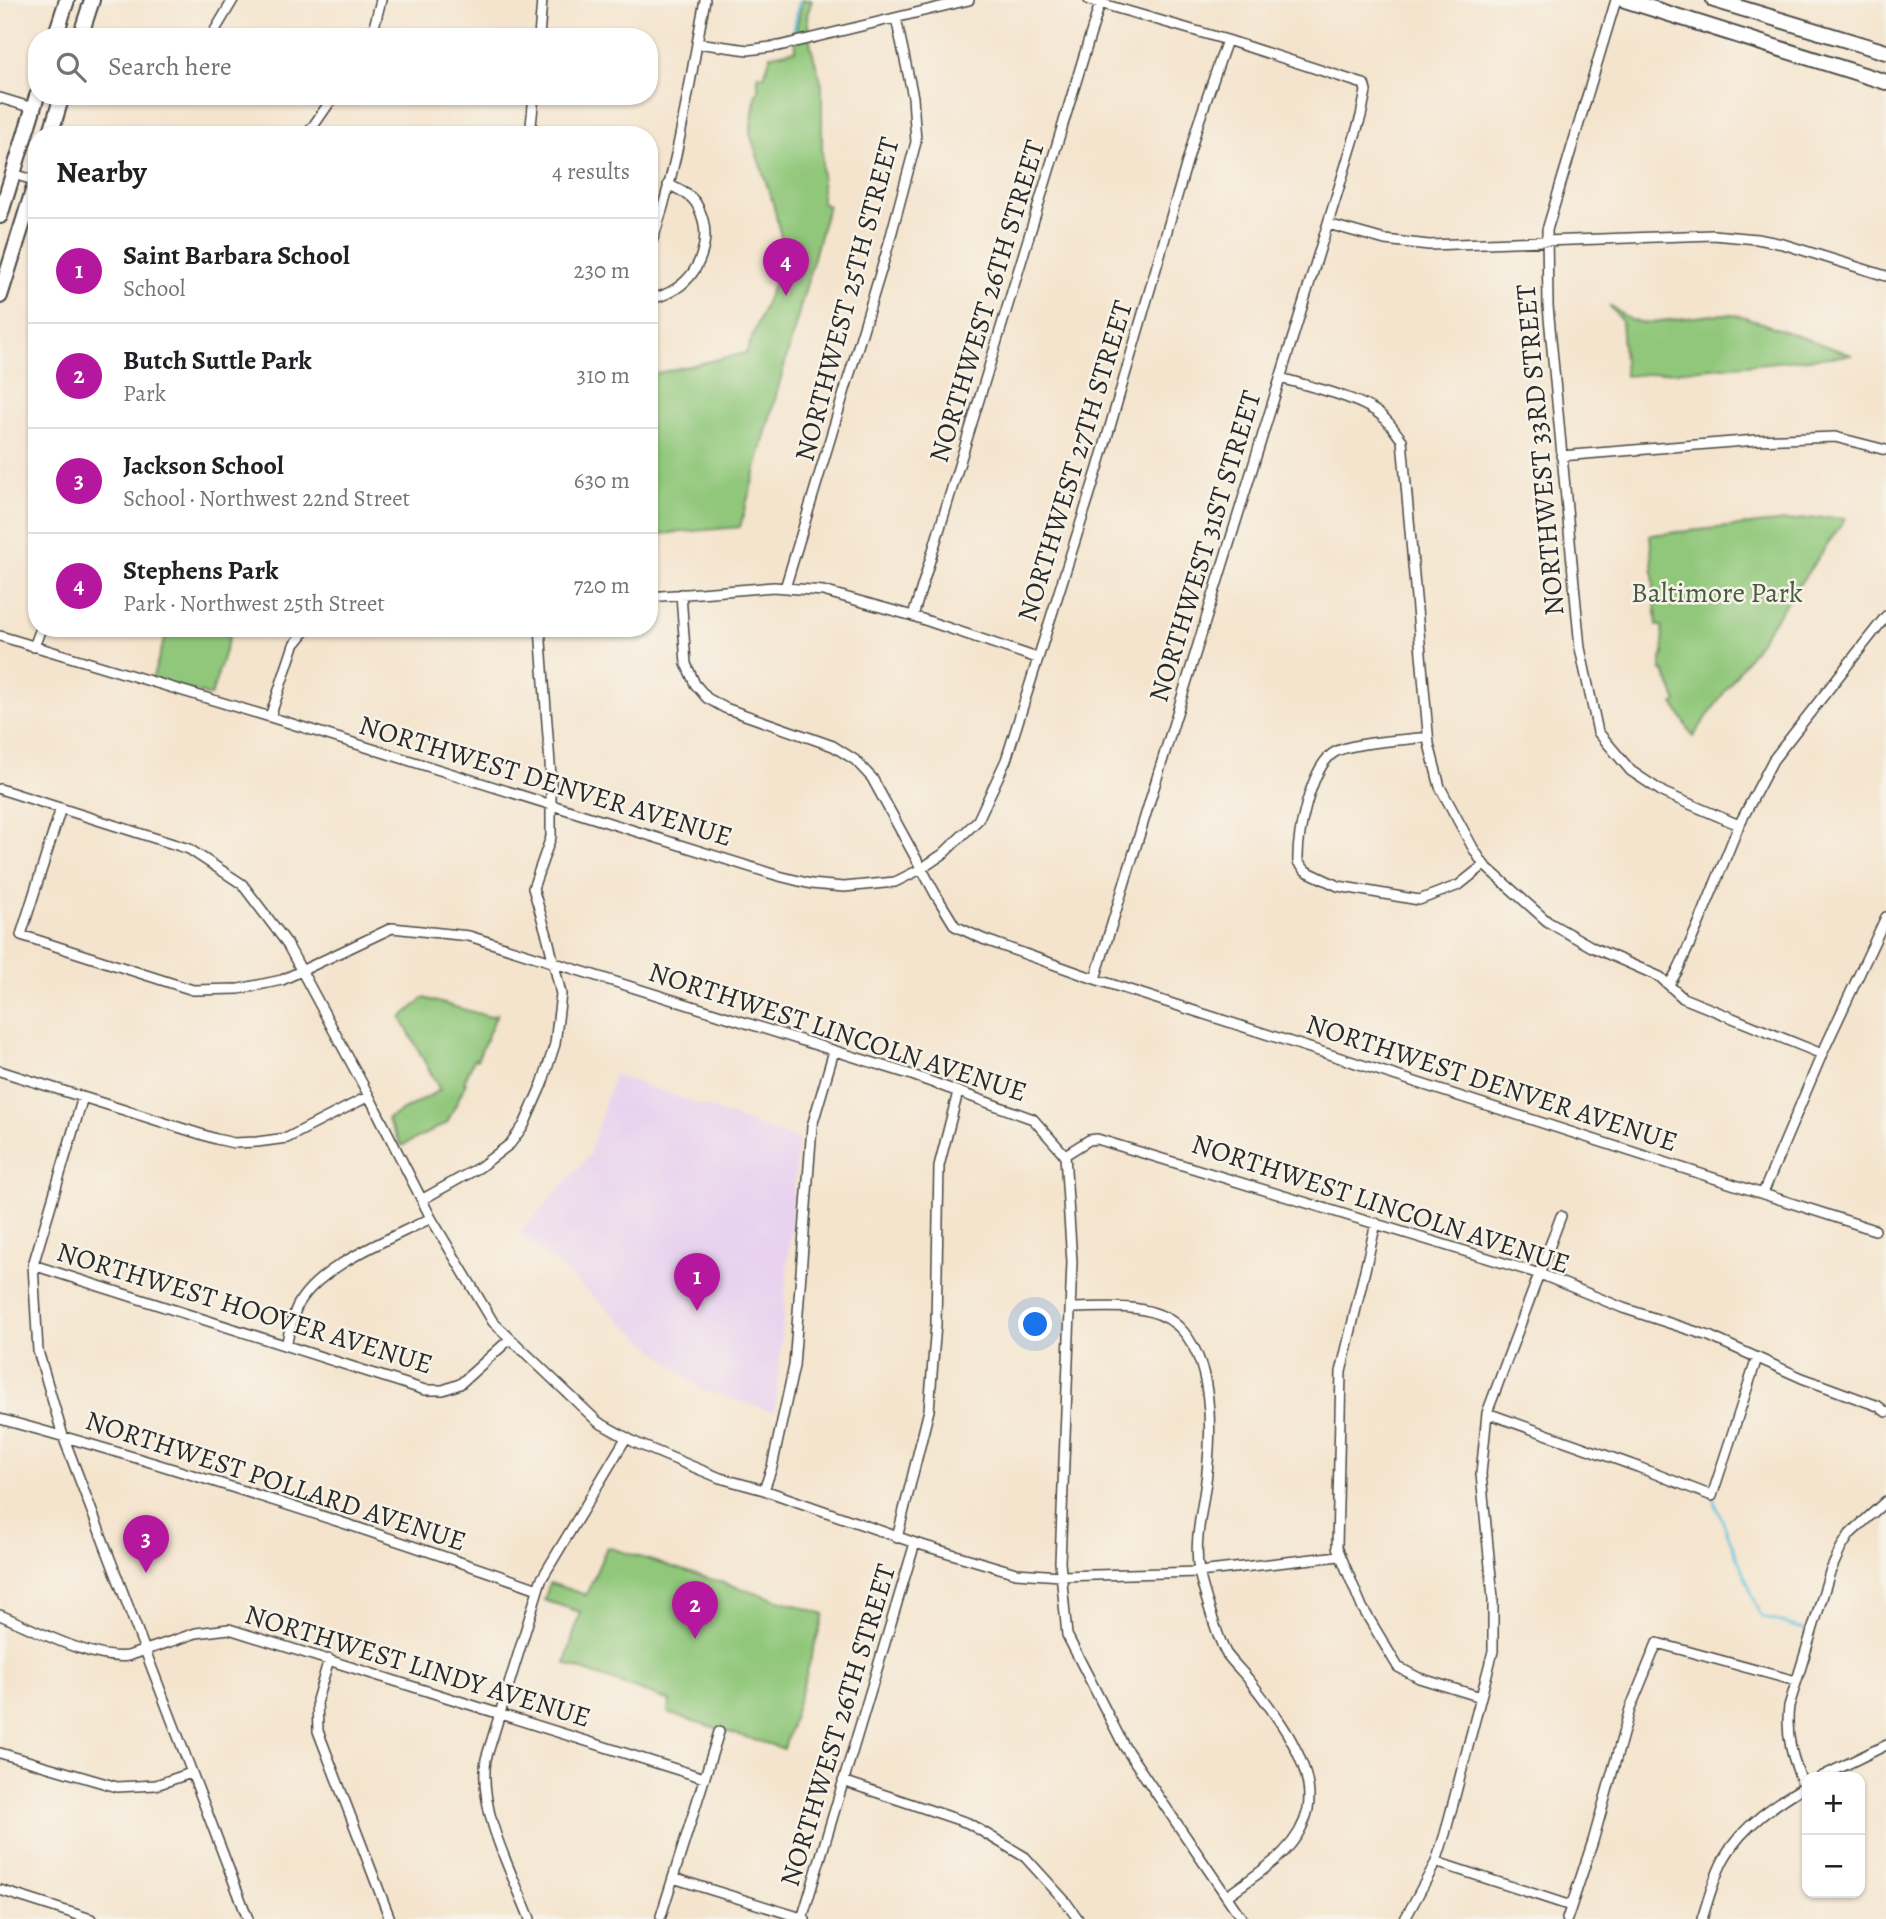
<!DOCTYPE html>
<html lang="en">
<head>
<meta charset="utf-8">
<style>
	:root { --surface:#fff; --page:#f2f2f2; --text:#202124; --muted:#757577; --line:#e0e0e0; --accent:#b5179e }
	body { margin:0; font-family:Alegreya,serif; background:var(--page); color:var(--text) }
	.controls { position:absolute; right:21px; bottom:21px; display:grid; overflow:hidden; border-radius:14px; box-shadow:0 2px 5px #0004 }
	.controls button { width:63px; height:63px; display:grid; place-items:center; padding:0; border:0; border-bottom:2px solid var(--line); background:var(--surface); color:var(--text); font:35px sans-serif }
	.you { position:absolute; left:1036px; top:1325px; width:24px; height:24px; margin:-18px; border:5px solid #fff; border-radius:50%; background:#1a73e8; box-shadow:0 0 0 10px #1a73e833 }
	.badge { display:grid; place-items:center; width:46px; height:46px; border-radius:50%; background:var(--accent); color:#fff; font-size:23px; font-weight:700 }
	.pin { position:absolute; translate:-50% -58px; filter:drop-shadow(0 2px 4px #0008) }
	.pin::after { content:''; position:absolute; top:37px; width:24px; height:21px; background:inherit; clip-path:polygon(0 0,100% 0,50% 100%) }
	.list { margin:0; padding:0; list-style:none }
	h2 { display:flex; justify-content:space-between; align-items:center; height:91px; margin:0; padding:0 28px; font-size:30px }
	h2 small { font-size:23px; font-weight:400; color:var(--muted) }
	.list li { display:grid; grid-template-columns:46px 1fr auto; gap:21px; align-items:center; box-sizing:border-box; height:105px; padding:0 28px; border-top:2px solid var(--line) }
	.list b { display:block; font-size:26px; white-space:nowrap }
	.list p { margin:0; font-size:23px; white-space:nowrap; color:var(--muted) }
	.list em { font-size:23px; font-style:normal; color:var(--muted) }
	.icon { flex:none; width:38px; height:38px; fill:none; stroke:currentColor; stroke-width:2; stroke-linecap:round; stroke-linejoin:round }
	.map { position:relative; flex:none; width:1886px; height:1919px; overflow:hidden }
	.search { position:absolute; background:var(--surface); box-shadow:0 2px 5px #0004; left:28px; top:28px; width:630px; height:77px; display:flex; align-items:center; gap:18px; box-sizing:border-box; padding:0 24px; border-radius:28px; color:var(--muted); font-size:26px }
	.panel { position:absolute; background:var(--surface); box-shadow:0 2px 5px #0004; left:28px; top:126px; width:630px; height:511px; border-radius:28px }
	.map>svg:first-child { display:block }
</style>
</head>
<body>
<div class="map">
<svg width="1886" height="1919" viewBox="0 0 1886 1919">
	<rect width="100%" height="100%" fill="#f7f3e8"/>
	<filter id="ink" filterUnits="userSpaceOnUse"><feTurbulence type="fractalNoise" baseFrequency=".0143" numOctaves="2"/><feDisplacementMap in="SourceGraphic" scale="14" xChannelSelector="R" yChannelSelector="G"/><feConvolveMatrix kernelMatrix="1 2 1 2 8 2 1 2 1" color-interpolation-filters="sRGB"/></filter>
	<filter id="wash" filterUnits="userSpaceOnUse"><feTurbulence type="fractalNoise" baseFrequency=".00686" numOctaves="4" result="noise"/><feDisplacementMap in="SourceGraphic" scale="28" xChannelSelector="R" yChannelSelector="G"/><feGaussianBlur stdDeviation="1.57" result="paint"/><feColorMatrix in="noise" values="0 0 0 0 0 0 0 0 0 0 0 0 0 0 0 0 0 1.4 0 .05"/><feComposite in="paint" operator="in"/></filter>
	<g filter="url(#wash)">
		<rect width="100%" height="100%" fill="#f4e4cd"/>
		<path fill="#e8d2ef" d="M614,1074L798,1140L775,1412L700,1389L520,1233L589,1156Z"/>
		<path fill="#90c77a" stroke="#5e7952" stroke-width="2" d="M802,0H812L807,15L811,47L822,85V203L828,206L740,527L649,535V375L746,353L785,254L773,203L750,134L756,93L758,92V75L764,76L771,55L796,50L795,36Z
			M1609,305L1631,320L1643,323L1721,314L1742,316L1852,355L1625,376L1621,320Z
			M1826,517L1845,519L1693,737L1674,704L1677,702L1664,671H1661V657L1664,656L1662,626H1657L1650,535Z
			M168,628H232L211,696L152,679Z
			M424,998L490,1017L497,1014L477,1060L474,1059L464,1082L466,1083L447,1123L402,1146L387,1119L440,1090L401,1018Z
			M607,1547L824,1614L784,1749L668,1713L670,1701L565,1664L580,1612L544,1600L550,1583L586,1595Z"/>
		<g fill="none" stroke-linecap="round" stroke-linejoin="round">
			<path stroke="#61c3df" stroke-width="2.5" d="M793,36L799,0
				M1714,1500L1761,1616L1806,1630"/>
		</g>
	</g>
	<g filter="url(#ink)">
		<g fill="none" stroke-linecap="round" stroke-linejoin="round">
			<g stroke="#494743" stroke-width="12">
				<path id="street" d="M1089,0L1227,40L1360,83L1364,84L1366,91L1361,116L1095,979
					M1616,0L1547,230L1548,306L1580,648L1598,732L1631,771L1664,793L1739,825
					M211,37L233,0
					M368,37L374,27L381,0
					M539,37L542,0
					M697,43L748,50L779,46L969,0
					M0,98L33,108
					M307,135L334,96
					M530,135L534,96
					M13,174L37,181
					M1328,224L1385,240L1429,245L1713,235L1757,239L1783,244L1886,276
					M649,250C678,171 689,83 705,0
					M649,297C658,298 662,296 670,292C700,277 714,238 698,207C693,195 679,190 668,184
					M1280,378C1308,386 1364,398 1384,418C1391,424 1396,433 1402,440L1429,744L1440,787L1473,848L1484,865L1548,922L1592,947L1660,977L1683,998L1822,1054
					M1561,456L1757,440L1835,437L1886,450
					M785,588L886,254L916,142L913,97L896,18
					M681,594L686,664L695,684L707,698L725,708L833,746L855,760L872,778L936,895L955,926L983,939L1095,979L1875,1230
					M649,597L774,587L823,591L913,616L1037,658
					M913,616L1101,0
					M0,636L270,717L779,876L811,884L844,887L895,882L921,869L943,854L978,820L1006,760L1098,468L1198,124L1227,40
					M34,647L41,628
					M270,717L294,645L308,628
					M1428,737C1407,740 1347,742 1332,754C1310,771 1297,835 1298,862L1306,871L1338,886L1419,900L1459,885L1484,865
					M0,789L189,849L242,884L286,942L369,1096L431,1218L493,1322L598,1422L636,1443L720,1478L764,1490L915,1543L1016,1573L1061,1576L1199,1572L1339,1556
					M61,808L21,935L193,990L239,989L282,980L392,928L469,936L912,1075L1033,1119L1065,1155
					M1670,983L1678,970L1699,923L1739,825L1773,760L1886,616
					M0,1071L216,1139L234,1143L257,1142L287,1138L369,1096
					M83,1097L33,1265L38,1351L63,1436L248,1919
					M1065,1155L1089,1140L1097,1139L1540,1274L1623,1308L1709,1336L1802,1378L1878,1406L1886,1412
					M1065,1155L1072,1262L1060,1562L1067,1635L1124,1746L1242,1919
					M1763,1193L1822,1054L1886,917
					M423,1199L480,1167L510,1144L524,1125L542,1084L555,1044L561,994L548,939L533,888L551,837V777L540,628
					M1376,1223L1341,1372L1337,1547L1362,1607L1398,1667L1419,1678L1481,1697
					M33,1265L425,1390H443L460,1384L510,1339
					M1070,1308C1105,1308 1150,1301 1178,1326C1213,1359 1212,1429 1207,1472C1204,1506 1193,1539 1199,1572C1203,1589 1218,1639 1226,1653C1233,1663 1243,1672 1250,1681C1275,1713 1316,1765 1308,1809C1299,1851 1259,1872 1227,1896
					M286,1346C289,1334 291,1320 296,1309C314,1267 391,1239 431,1218
					M1487,1413L1638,1467L1712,1496L1757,1358
					M0,1419C181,1468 360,1527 538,1589
					M764,1490L772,1467L794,1366L812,1126L834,1051
					M897,1538L929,1410L936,1324L939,1166L958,1092
					M0,1615C34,1629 93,1661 128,1656L196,1633L229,1629L704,1778
					M329,1659L317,1700L318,1731L390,1919
					M0,1753L117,1787L156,1785L191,1773
					M1821,1777L1886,1745
					M843,1781L968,1823L1025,1857L1065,1901L1078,1919
					M1804,1787C1793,1760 1785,1736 1789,1706L1830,1572L1841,1548L1850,1534L1886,1501
					M1436,1862L1571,1906
					M673,1878L805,1919
					M0,1890L91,1919
					M661,1916L719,1732
					M530,1919C511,1870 478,1812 486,1759L541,1580L626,1438
					M802,1919L915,1543
					M1405,1919L1436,1862L1445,1834L1493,1651V1598L1481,1474L1487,1413L1561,1216
					M1567,1919L1593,1841L1630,1709L1657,1643L1796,1681
					M1702,1919C1709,1898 1714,1876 1725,1857C1743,1825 1777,1803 1807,1785"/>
			</g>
			<g stroke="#494743" stroke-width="18">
				<path id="primary" d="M1625,0L1886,82
					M1714,0L1886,52
					M55,37L67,0
					M80,37L92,0
					M50,135L62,96
					M0,216L37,96
					M0,296L37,178"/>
			</g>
			<use href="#street" stroke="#fff" stroke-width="9"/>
			<use href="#primary" stroke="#fff" stroke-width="14"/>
		</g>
	</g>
	<g text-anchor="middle" stroke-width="5" stroke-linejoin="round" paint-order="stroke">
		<g font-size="28" fill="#2b2b2b" stroke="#f7f3e8">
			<text transform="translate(846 299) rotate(-75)" y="10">NORTHWEST 25TH STREET</text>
			<text transform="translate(986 301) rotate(-73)" y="10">NORTHWEST 26TH STREET</text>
			<text transform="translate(1539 450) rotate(-95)" y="10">NORTHWEST 33RD STREET</text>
			<text transform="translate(1074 461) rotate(-73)" y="10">NORTHWEST 27TH STREET</text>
			<text transform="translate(1204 546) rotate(-73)" y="10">NORTHWEST 31ST STREET</text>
			<text transform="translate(546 780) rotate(17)" y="10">NORTHWEST DENVER AVENUE</text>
			<text transform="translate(838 1031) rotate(18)" y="10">NORTHWEST LINCOLN AVENUE</text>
			<text transform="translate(1492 1082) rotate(18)" y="10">NORTHWEST DENVER AVENUE</text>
			<text transform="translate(1381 1203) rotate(18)" y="10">NORTHWEST LINCOLN AVENUE</text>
			<text transform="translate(245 1307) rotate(17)" y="10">NORTHWEST HOOVER AVENUE</text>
			<text transform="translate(276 1480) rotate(18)" y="10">NORTHWEST POLLARD AVENUE</text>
			<text transform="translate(418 1665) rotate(17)" y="10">NORTHWEST LINDY AVENUE</text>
			<text transform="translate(837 1725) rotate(-73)" y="10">NORTHWEST 26TH STREET</text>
		</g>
		<g font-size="28" fill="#495a43" stroke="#f7f3e8">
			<text x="1717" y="602">Baltimore Park</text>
		</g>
	</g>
</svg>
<div class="controls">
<button>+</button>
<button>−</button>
</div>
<div class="you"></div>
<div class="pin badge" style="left:697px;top:1311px">1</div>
<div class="pin badge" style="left:695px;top:1639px">2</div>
<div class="pin badge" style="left:146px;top:1573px">3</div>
<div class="pin badge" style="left:786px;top:296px">4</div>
<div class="search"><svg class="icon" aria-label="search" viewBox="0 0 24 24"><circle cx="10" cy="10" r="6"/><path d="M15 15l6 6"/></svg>Search here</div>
<section class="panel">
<h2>Nearby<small>4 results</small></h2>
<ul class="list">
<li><span class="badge">1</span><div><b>Saint Barbara School</b><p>School</p></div><em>230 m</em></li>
<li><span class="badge">2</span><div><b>Butch Suttle Park</b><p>Park</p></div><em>310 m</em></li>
<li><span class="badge">3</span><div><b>Jackson School</b><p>School · Northwest 22nd Street</p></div><em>630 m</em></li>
<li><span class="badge">4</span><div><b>Stephens Park</b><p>Park · Northwest 25th Street</p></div><em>720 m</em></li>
</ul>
</section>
</div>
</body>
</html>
